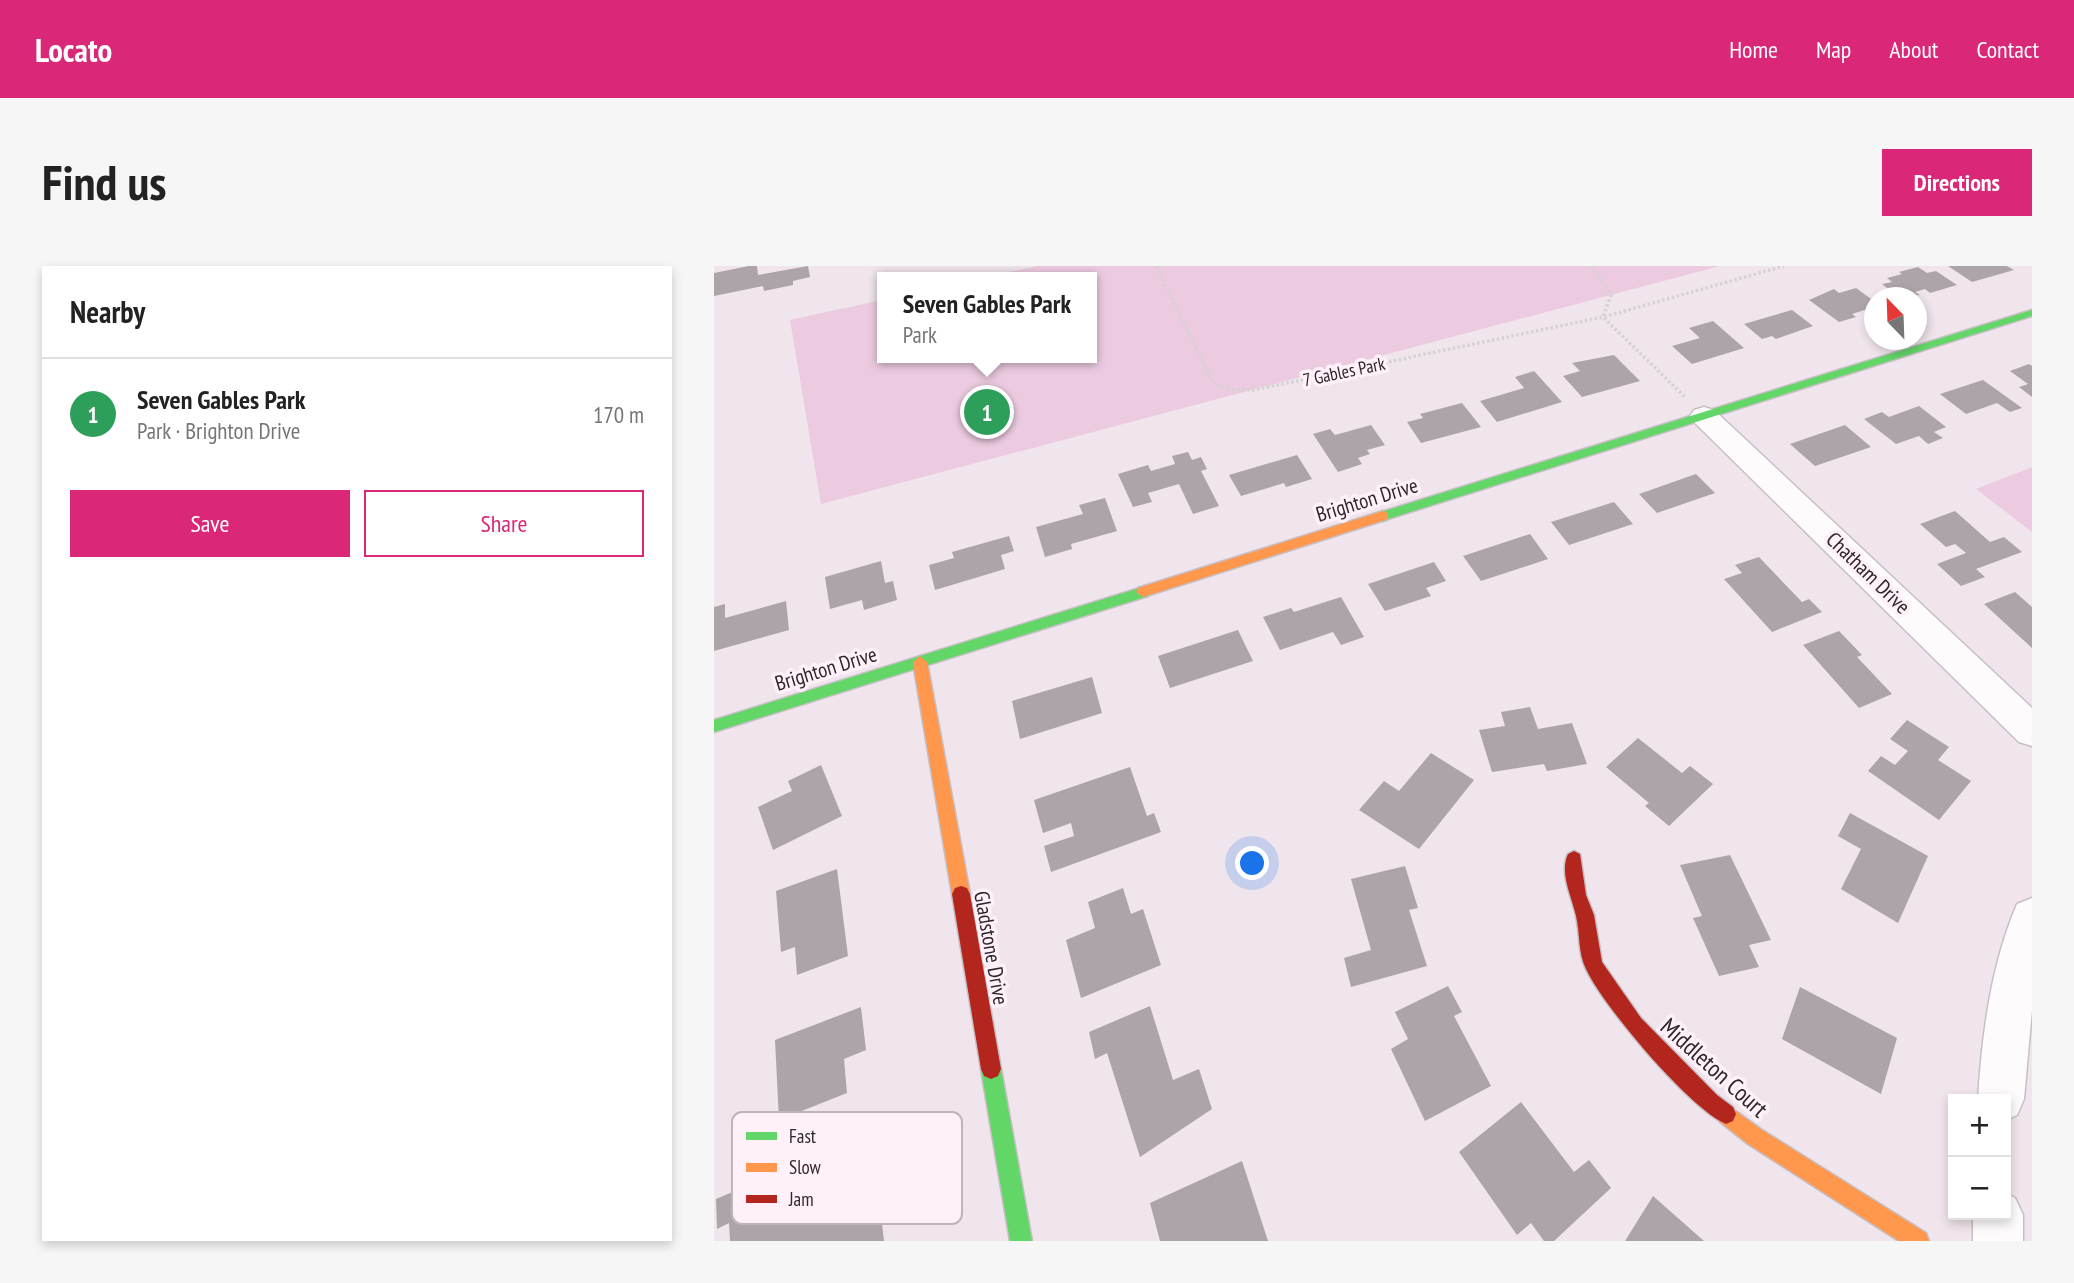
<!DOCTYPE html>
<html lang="en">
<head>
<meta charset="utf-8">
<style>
	:root { --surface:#fff; --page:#f6f6f6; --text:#222; --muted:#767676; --line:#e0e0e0; --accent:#db2777 }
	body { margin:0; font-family:"PT Sans Narrow",sans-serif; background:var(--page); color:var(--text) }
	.controls { position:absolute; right:21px; bottom:21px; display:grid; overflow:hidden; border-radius:0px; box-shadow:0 4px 10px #0003 }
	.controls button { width:63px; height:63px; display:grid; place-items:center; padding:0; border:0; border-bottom:2px solid var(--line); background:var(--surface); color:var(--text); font:35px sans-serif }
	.compass { position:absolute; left:1150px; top:21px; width:63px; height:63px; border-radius:50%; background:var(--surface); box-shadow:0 4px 10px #0003; rotate:337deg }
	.you { position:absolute; left:539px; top:598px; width:24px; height:24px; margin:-18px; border:5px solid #fff; border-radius:50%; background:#1a73e8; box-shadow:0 0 0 10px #1a73e833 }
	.badge { display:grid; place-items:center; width:46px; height:46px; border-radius:50%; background:var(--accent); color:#fff; font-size:23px; font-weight:700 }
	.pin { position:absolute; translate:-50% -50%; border:4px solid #fff; box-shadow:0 2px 7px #0006 }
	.popup { position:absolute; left:163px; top:6px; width:220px; height:91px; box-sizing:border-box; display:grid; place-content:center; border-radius:0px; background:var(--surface); filter:drop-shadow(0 2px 5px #0005); font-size:23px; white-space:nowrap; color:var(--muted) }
	.popup b { font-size:26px; color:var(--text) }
	.popup::after { content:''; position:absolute; left:50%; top:100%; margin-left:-14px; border:14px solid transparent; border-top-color:var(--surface) }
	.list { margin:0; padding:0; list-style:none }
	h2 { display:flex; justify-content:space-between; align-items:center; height:91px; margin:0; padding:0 28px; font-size:30px }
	h2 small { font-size:23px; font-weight:400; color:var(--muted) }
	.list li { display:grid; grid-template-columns:46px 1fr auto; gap:21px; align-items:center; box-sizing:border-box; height:112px; padding:0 28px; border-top:2px solid var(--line) }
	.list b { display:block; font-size:26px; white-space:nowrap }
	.list p { margin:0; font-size:23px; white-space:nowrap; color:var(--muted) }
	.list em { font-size:23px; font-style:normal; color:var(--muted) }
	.actions { display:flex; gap:14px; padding:21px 28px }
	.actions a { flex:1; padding:16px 0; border:2px solid var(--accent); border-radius:0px; text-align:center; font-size:24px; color:var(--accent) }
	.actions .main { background:var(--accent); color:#fff }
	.map { position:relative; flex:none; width:1318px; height:975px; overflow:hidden; border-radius:0px }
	header { display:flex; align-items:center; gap:42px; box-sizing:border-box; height:98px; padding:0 35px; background:var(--accent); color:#fff }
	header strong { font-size:33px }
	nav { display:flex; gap:38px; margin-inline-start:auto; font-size:24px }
	.intro { display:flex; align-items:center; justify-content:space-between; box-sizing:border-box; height:168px; padding:0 42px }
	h1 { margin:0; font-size:49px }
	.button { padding:18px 32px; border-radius:0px; background:var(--accent); color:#fff; font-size:24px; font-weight:700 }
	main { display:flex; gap:42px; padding:0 42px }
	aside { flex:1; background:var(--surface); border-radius:0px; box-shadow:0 4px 10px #0003 }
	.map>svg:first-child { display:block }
</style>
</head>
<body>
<header>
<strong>Locato</strong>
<nav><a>Home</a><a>Map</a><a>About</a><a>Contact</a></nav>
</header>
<div class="intro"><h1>Find us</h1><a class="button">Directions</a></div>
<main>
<aside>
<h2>Nearby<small></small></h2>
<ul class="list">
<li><span class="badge" style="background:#2e9e5b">1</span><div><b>Seven Gables Park</b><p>Park · Brighton Drive</p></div><em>170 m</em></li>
</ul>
<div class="actions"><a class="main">Save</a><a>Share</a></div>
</aside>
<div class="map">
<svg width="1318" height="975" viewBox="0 0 1318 975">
	<rect width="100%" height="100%" fill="#f0e5ec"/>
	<path fill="#eccbe0" d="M323,0H1006L107,238L76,54L168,34V92H378V11H272Z
		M1318,201V266L1262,223Z"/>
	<path fill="#aca4a9" d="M35,0H43L44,9L94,0L96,11L79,15V19L50,25L49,20L0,30V7Z
		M1234,0H1293L1300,4L1258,16Z
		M1204,1L1213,7L1222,5L1243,19L1216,27L1211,23L1201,26L1206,29L1186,32L1168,18L1178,16L1173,12L1188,8L1185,6Z
		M1142,22L1160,35V41L1138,48L1142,51L1125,56L1095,34L1120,23L1125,27Z
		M1078,44L1099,60L1062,73L1058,70L1048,73L1030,58Z
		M999,55L1030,82L978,98L958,80L986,72L975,62Z
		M900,89L926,115L868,131L849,110L866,105L858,97Z
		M1315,98L1318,100V131L1305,121L1314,118L1296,105Z
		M820,105L848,136L783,156L766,135L810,122L801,111Z
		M1269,114L1308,142L1296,146L1283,137L1252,148L1226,128Z
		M748,137L767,161L707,177L693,156L709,152L706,148Z
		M1205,140L1232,161L1220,166L1229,172L1214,178L1205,170L1182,178L1150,153L1168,146L1175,151Z
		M657,159L671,179L653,184L656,188L644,192L648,198L624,206L599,168L616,163L621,169Z
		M1131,159L1157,181L1101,200L1076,178Z
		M474,186L478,194L487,191L493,203L487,205L505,240L479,248L465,218L434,227L438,236L419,241L404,208L434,199L437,205L461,198L458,190Z
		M583,189L598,213L572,221L570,217L527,230L515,209Z
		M982,208L1001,227L943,247L925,228Z
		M391,232L403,265L357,278L358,283L331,291L322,261L369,248L365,239Z
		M900,236L919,258L855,279L837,256Z
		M1241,245L1276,276L1290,271L1308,286L1262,303L1271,311L1247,320L1223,298L1252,287L1241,278L1232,281L1206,258Z
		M816,268L834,293L767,315L749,290Z
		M295,270L300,285L287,289L291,303L221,324L215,299L240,292L238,286Z
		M1045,291L1088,336L1095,333L1108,346L1058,366L1010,313L1028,307L1021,299Z
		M167,295L171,317L179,315L183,334L150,344L148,334L116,343L111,311Z
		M720,296L732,315L712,322L717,330L671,345L654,318Z
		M1301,326L1318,341V382L1270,338Z
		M627,331L650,371L627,379L619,366L566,384L549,351L577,342L580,346Z
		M72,335L75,364L0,385V341L11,338V352Z
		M524,364L539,395L456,422L444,390Z
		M1125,365L1148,389L1143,391L1178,428L1145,442L1089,379Z
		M378,411L388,447L306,473L298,435Z
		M816,441L824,463L858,457L873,498L833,505L830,498L778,506L765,464L791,460L787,446Z
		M1193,454L1235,481L1224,494L1257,515L1225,554L1154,505L1167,490L1181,499L1194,485L1176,473Z
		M924,472L968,507L976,500L999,518L955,560L931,540L935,537L892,501Z
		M717,487L760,514L705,583L645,544L670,515L685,525Z
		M107,499L128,550L59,584L44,541L78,525L74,515Z
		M416,501L433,550L440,547L447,566L337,606L330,580L360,570L357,557L329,567L320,534Z
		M1136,547L1214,590L1184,657L1127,623L1147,583L1124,570Z
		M1016,589L1057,674L1035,679L1045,701L1005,710L979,652L988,650L966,599Z
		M691,600L704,642L695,644L713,700L637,721L630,692L657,684L637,613Z
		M123,603L134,690L83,709L81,681L67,686L62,625Z
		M409,622L417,648L429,643L447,699L367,732L352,674L381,662L374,636Z
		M734,720L748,746L740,750L777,820L711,855L677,783L694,773L681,746Z
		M1086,721L1183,772L1167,828L1068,773Z
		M436,740L459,814L485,803L498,843L426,891L393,787L381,793L375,766Z
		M147,741L152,784L130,793L133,827L65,854L61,774Z
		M807,836L860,906L875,894L897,922L840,975H830L817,957L803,969L745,886Z
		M146,872L149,908L111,924L113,945L164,923L170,975H16L15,957L3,963L2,933Z
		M528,895L554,975H446L436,937Z
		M939,930L990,975H911Z"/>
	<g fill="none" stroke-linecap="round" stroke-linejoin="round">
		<g stroke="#c7bfc4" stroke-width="3">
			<path id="street" d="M990,141L1000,144L1318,442V480L1305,476L980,156L976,150L980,144Z
				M1318,632V744L1310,833L1303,849L1292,854V833H1264C1268,768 1277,699 1303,638Z
				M1292,927L1301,932L1309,949V975H1259V949H1292Z"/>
		</g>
		<g stroke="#c7bfc4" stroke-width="3">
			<path id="fast" d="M1318,44V50L674,253L669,255L663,250L664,247Z
				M429,321L436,326L434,330L0,466V454Z
				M277,793L284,796L287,803L318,975H296L267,803L270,796Z"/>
		</g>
		<g stroke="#c7bfc4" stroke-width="3">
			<path id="slow" d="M669,245L674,247V253L429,331L422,326L424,322Z
				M206,390L213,396L256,628L253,634L247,636L241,634L238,628L199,396Z
				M1012,838L1048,864L1212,967L1215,975H1185L1034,878L1005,855L1002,848L1005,841Z"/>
		</g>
		<g stroke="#c7bfc4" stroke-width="3">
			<path id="jam" d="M860,585L866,588L872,629L880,649L888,696L927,752L1003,829L1019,841L1022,848L1019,855L1012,858C976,843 889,740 872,703C864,688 866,667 862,650C858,631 845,607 854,588Z
				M247,620L253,622L256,628L287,803L284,810L277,813L270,810L267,803L238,628L241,622Z"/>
		</g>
		<path stroke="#d5d2d4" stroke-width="3.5" stroke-dasharray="2.5 2.5" stroke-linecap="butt" d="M442,0L499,116L512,123L540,124L889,51L1070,0
			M877,0L897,29L889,51L972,132"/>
		<use href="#street" fill="#fdfbfc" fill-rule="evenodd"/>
		<use href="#fast" fill="#63d668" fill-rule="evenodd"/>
		<use href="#slow" fill="#ff974d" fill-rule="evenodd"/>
		<use href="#jam" fill="#b3261e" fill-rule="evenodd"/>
	</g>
	<g text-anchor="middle" stroke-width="7" stroke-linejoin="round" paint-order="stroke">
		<g font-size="18" fill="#2e272b" stroke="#fff0f9">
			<text transform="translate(630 106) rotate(-12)" y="6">7 Gables Park</text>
		</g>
		<g font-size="21" fill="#2e272b" stroke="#fff0f9">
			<text transform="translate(653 234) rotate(-17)" y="7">Brighton Drive</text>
			<text transform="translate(1154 307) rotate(44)" y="7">Chatham Drive</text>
			<text transform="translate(112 403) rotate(-17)" y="7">Brighton Drive</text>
			<text transform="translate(277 682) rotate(80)" y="7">Gladstone Drive</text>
		</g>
		<g font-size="24" fill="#2e272b" stroke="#fff0f9">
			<text transform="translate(1000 802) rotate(42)" y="8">Middleton Court</text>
		</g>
	</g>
	<rect x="18" y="846" width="230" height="112" rx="10" fill="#fff0f9" stroke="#c0b4bb" stroke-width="2"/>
	<rect x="32" y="866" width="31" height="8" fill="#63d668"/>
	<rect x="32" y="897" width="31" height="9" fill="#ff974d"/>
	<rect x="32" y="929" width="31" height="8" fill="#b3261e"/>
	<g font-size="19" fill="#2e272b">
		<text x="75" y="877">Fast</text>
		<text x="75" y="908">Slow</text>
		<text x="75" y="940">Jam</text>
	</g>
</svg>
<div class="controls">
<button>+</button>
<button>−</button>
</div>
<svg class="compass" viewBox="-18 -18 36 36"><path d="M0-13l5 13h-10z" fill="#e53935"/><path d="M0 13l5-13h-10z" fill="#767676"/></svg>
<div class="you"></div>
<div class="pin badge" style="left:273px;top:146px;background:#2e9e5b">1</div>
<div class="popup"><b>Seven Gables Park</b>Park</div>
</div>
</main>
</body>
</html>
